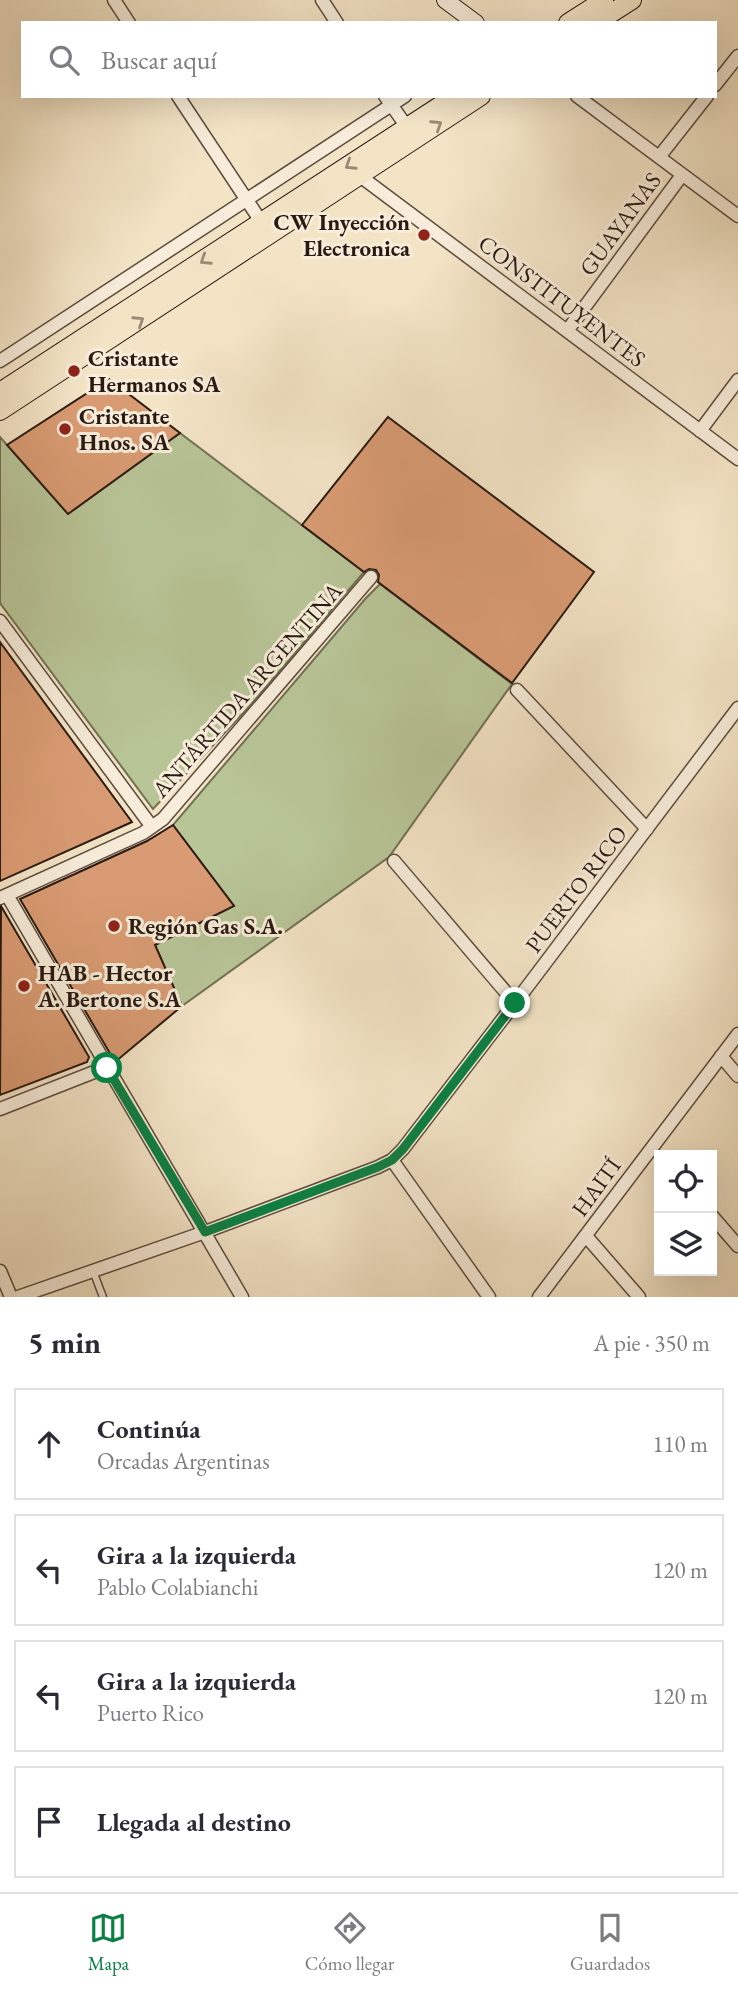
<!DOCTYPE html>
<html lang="es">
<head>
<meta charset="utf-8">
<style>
	:root { --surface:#fff; --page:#f2f2f3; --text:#2b2b33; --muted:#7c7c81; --line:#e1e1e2; --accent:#0b8043 }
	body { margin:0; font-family:"EB Garamond",serif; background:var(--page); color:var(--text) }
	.controls { position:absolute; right:21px; bottom:21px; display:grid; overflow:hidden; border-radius:0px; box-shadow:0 7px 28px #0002 }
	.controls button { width:63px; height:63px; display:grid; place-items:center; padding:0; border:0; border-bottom:2px solid var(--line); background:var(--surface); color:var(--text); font:35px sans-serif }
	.stop { position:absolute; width:21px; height:21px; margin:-16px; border:5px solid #0b8043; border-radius:50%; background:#fff }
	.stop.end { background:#0b8043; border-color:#fff; box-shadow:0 2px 7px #0008 }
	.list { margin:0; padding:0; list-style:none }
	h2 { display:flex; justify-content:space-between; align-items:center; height:91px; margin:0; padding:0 28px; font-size:30px }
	h2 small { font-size:23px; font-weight:400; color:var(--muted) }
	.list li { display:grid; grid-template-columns:46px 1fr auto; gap:21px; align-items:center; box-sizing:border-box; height:112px; margin:0 14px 14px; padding:0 14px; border:2px solid var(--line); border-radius:0px }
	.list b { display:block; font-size:26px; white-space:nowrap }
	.list p { margin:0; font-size:23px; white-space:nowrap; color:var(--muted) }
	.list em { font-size:23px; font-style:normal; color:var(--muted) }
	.icon { flex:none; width:38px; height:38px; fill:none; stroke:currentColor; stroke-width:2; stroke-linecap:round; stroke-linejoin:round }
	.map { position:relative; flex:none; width:738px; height:1297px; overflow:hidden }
	.search { position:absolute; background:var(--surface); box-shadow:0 7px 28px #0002; left:21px; right:21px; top:21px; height:77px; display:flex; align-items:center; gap:18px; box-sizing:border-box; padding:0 24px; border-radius:0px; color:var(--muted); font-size:26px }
	.sheet { height:595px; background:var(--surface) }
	nav { display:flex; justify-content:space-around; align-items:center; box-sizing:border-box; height:98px; border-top:2px solid var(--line); background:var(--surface); font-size:19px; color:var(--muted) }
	nav a { display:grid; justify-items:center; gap:4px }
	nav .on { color:var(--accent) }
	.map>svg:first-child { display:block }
</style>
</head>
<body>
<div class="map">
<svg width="738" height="1297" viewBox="0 0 738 1297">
	<rect width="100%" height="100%" fill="#f3e4c6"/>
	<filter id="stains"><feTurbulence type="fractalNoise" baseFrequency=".00286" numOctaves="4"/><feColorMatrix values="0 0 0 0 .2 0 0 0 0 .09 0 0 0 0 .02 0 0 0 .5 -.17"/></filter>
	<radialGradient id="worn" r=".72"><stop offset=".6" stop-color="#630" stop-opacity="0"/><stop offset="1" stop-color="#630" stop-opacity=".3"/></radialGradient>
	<path fill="#b8c597" stroke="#717054" stroke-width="2" d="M180,433L364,572L250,706L153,809L0,603V437L68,514Z
		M380,584L512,684L389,857L182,1006L155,945L234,906L173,825L366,598Z"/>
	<path fill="#d99b73" stroke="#2a1a12" stroke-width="2" d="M109,379L180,433L68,514L7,445Z
		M388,417L594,572L512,683L378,582L379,575L376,570L369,569L364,572L302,525Z
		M0,642L132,822L0,881Z
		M173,825L234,906L155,945L182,1006L115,1062L20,899L147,841Z
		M1,906L89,1057L87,1062L0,1095Z"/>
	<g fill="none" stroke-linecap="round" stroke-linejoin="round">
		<g stroke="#5c4c3f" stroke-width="9">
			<path id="lane" d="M93,1271L103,1297"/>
		</g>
		<g stroke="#5c4c3f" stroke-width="15">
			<path id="street" d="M114,0L129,23
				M322,0L337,23
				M715,85L738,56
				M178,96L262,223
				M385,96L407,127
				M577,96L738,216
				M659,157L707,96
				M360,176L738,459
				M567,331L682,175
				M0,361L405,96
				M700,431L738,380
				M0,621L152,827
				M517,690L647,829
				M394,861L515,1003
				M7,895L242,1297
				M0,898L143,833L163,819L371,577
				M721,1056L738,1076
				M0,1109L107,1067
				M392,1160L489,1297
				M712,1216L738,1246
				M586,1236L639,1297
				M0,1271L11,1297
				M18,1297L205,1232L378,1167L392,1160L403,1149L515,1003L738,708
				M539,1297L738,1034"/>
		</g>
		<g stroke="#2a1a12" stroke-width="18">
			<path id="secondary" d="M445,0L476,23"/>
		</g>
		<g stroke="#2a1a12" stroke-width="20">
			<path id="primary" d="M568,23L604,0
				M596,23L632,0
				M0,392L455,96
				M0,411L481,96"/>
		</g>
		<use href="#lane" stroke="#f7edda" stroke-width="6"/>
		<use href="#street" stroke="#f7edda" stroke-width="12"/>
		<use href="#secondary" stroke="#f7edda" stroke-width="16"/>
		<use href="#primary" stroke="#f3e4c6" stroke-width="18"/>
	</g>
	<defs><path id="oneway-chevron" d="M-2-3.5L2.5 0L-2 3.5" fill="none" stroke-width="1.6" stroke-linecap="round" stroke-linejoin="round" transform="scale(1.75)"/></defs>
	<g stroke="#998975">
		<use href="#oneway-chevron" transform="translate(437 125) rotate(-33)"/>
		<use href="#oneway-chevron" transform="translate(350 165) rotate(147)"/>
		<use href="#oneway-chevron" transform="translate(205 260) rotate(147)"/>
		<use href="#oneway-chevron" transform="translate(139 321) rotate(-33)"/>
	</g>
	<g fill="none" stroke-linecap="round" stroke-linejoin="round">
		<path stroke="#0b8043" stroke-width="9" d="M107,1068L205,1232L378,1167L392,1160L403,1149L515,1003"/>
	</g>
	<g fill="#8f2418" stroke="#f7edda" stroke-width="2.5">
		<circle cx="424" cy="235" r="7"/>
		<circle cx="74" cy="371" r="7"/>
		<circle cx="65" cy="429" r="7"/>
		<circle cx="114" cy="926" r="7"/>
		<circle cx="24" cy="986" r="7"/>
	</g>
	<g text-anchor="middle" stroke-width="6" stroke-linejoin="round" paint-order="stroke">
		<g font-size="23" font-weight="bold" fill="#2a1a12" stroke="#f7edda" text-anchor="start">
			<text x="410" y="230" text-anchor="end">CW Inyección<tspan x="410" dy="26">Electronica</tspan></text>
			<text x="88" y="366">Cristante<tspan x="88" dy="26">Hermanos SA</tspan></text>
			<text x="79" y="424">Cristante<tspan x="79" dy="26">Hnos. SA</tspan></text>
			<text x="128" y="934">Región Gas S.A.</text>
			<text x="38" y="981">HAB - Hector<tspan x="38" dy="26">A. Bertone S.A</tspan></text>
		</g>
		<g font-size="23" fill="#2a1a12" stroke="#f7edda">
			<text transform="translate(620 224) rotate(-54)" y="8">GUAYANAS</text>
			<text transform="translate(562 301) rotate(37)" y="8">CONSTITUYENTES</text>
			<text transform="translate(247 690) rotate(-49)" y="8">ANTÁRTIDA ARGENTINA</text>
			<text transform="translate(576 889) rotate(-53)" y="8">PUERTO RICO</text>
			<text transform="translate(596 1187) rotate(-54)" y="8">HAITÍ</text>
		</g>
	</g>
	<rect width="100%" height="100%" filter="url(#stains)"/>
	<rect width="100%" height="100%" fill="url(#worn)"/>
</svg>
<div class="controls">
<button><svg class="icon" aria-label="locate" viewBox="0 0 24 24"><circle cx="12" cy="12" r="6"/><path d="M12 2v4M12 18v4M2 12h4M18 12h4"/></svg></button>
<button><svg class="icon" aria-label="layers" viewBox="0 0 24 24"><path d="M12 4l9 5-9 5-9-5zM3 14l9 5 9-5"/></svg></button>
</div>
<div class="stop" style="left:107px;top:1068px"></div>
<div class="stop end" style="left:515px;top:1003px"></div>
<div class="search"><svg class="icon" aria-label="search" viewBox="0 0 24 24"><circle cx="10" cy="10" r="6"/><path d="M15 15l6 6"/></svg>Buscar aquí</div>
</div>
<section class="sheet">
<h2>5 min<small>A pie · 350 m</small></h2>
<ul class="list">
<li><svg class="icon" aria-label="ahead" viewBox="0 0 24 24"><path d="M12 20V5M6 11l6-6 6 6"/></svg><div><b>Continúa</b><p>Orcadas Argentinas</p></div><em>110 m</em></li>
<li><svg class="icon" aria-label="left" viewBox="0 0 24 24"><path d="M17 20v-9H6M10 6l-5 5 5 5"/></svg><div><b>Gira a la izquierda</b><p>Pablo Colabianchi</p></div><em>120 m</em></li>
<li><svg class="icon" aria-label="left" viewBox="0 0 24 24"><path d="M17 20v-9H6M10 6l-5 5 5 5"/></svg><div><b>Gira a la izquierda</b><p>Puerto Rico</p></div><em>120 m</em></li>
<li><svg class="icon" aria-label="arrive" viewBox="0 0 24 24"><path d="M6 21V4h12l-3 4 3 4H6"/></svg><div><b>Llegada al destino</b></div></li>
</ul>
</section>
<nav>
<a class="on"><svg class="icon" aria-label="map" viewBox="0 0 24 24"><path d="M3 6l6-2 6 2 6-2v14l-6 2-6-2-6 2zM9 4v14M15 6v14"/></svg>Mapa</a>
<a><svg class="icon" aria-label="directions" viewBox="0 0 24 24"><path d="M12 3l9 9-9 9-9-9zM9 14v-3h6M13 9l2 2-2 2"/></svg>Cómo llegar</a>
<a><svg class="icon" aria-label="saved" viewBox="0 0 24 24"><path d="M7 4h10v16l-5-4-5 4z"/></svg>Guardados</a>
</nav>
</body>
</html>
